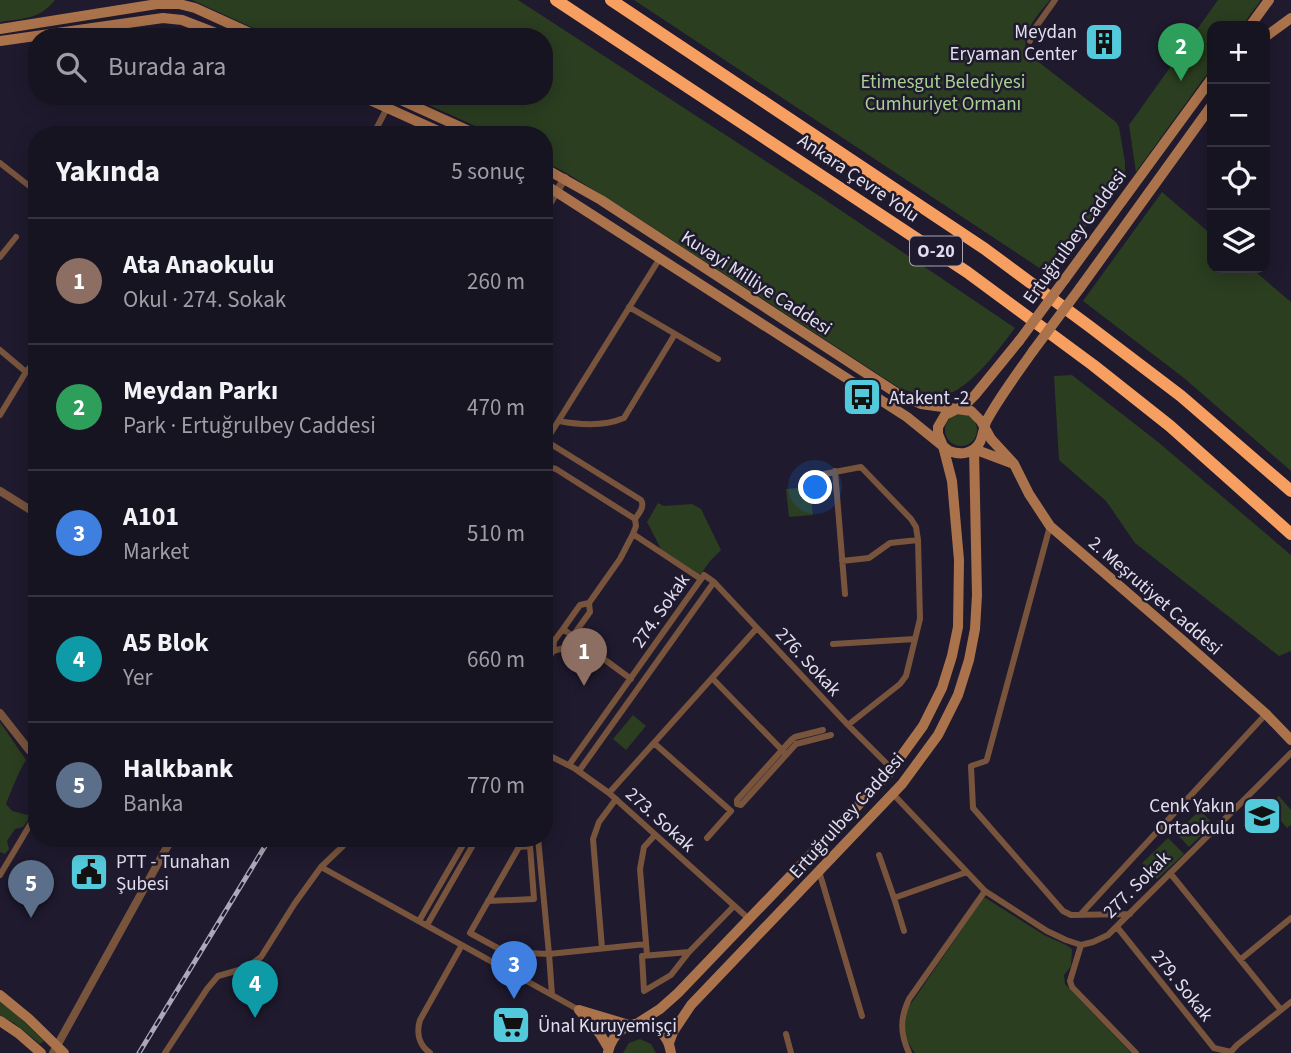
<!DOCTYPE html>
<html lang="tr">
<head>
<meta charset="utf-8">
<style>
	:root { --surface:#171422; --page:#24212f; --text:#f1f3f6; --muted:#9e9ea5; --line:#363340; --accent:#0b8043 }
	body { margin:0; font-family:"Source Sans 3",sans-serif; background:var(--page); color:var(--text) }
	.controls { position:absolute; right:21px; top:21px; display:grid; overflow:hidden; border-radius:14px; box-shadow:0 4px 18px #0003 }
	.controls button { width:63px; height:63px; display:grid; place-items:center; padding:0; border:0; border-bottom:2px solid var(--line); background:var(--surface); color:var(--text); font:35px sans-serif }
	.you { position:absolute; left:816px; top:488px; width:24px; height:24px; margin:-18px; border:5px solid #fff; border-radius:50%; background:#1a73e8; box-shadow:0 0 0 10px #1a73e833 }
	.badge { display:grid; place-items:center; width:46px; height:46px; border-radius:50%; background:var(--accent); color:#fff; font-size:23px; font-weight:700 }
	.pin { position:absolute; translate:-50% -58px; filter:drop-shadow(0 2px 4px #0008) }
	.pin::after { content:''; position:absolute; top:37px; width:24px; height:21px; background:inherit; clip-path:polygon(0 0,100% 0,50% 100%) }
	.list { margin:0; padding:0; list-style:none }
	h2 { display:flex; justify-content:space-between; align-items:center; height:91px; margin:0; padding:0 28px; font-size:30px }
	h2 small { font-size:23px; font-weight:400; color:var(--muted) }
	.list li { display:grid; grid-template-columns:46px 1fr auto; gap:21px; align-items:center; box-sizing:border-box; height:126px; padding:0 28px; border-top:2px solid var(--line) }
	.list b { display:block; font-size:26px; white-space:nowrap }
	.list p { margin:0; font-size:23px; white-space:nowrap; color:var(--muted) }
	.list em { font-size:23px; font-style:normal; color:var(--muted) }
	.icon { flex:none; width:38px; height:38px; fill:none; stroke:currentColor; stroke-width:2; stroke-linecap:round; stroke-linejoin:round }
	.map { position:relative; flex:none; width:1291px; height:1053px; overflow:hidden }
	.search { position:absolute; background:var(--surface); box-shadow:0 4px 18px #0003; left:28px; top:28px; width:525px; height:77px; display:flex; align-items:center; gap:18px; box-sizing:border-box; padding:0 24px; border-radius:28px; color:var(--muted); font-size:26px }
	.panel { position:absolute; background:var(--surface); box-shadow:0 4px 18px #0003; left:28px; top:126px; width:525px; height:721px; border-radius:28px }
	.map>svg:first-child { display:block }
</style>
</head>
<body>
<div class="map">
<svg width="1291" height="1053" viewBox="0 0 1291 1053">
	<rect width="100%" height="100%" fill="#1f1a2e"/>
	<path fill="#2b3e20" d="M0,0H55C39,20 23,18 0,22Z
		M192,0H518L824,199L1015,328C996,352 963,402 928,397C919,396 910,391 901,389L629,212L568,174L544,161V135H495L409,96H544V37H273Z
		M634,0H1050C1038,15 1020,32 1027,53L1116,122L1119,127L1125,162V173L1050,275Z
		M1218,0H1261L1242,26H1212V67L1136,172L1129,125Z
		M1162,192L1212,235V268H1251L1291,302V471L1184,378L1083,301Z
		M1072,375L1158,442L1291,555V651L1279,656L1135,543L1106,501L1059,460L1054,376Z
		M945 430a16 16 0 1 1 32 0a16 16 0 1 1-32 0Z
		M810,487L813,515L789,517L786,489Z
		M658,503L664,506L692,504L701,509L721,550L710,561L700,575L661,549L647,522Z
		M633,715L646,726L626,750L613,739Z
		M0,722L26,760C18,773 12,789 6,804L12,811L27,815L37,802V807L23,827L15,829L7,841L9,849L5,854L0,852Z
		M1279,796L1291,810V825L1287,828L1268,806Z
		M1200,810L1213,824L1189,847L1176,833Z
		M1168,838L1184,854L1157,879L1142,863Z
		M984,897L1044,935L1066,945L1072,949L1071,966L1064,975L1065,984L1131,1053H915C903,1036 904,1027 908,1008Z
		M0,1001L18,1016L44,1041L40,1044L14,1023L0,1016Z
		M640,1039L651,1044L656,1053H623L629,1043Z"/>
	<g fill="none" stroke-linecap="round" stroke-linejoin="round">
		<path stroke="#78543d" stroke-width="6" d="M1030,41L1033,31L1055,0
			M373,135L387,108
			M0,163L37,192
			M0,257L16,237
			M629,307L718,359
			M0,350L26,372
			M0,415L26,372L37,359
			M559,421C580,425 603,427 624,418L675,334
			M546,441L641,500C645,507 639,513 635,519
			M544,444L660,258
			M544,466L556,469L635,519L636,526L633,534L620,559L589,603L580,605L563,629L554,641L553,651L564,648L590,612L589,603
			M835,471L845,594
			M819,475L861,467L911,519L916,527L918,540L920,619L906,676L900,684L848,725
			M1050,526L987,759L986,761L971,766L973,808L1063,911L1071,915L1130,914
			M633,534L701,579
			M842,561L869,558L890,543L918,540
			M563,629L631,679
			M833,644L915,639
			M544,664L553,651
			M712,678L784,752
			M823,730L795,737L791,740L737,800V804L741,805L796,744L831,735
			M654,743L731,811
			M544,753L574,768L609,793L749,919
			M569,765L704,575L714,582L848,725L892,769
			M579,771L714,582
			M609,793L756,629
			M893,794L985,891L1047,931L1066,940L1081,945L1093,942L1108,935L1291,753
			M538,838L549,954L646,944
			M707,838L731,811
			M879,855L894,898
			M321,867L579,1010
			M819,871L862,1016
			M1170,873L1281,1010
			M0,875L37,813
			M488,901L534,899L530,846L519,847L470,933L505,952L549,954L552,995
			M1080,915L1266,714
			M419,921L467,838
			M427,925L477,838
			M1117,927L1214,1048L1231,1052
			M904,931L894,898L967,872
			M1081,945L1070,981L1072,987L1136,1053
			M602,948L593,839L599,822L616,799
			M689,952L671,975L644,991L642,956L689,952L734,906
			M647,955L640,869L644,847L655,835
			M1241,959L1291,918
			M786,1034L791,1053
			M165,1053L207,989L218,976L246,968L261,957L295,903L321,867L343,846L340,838
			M430,1053C419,1045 416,1033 420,1020L462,945
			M909,1053C900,1033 900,1018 909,999L985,891
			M1230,1053L1237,1045L1291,1002"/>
		<path stroke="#78543d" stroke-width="8" d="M544,212L565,178
			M0,491L37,514
			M0,713L29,750L37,757
			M53,1053L172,838"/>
		<path stroke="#ab734c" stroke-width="10" d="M1250,26L1269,0
			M0,29L157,4H179L195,8L259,37
			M1265,37L1291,18
			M0,41L163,18L182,20L226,37
			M361,96L447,135
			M392,96L478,135
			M544,168L601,200L898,394L921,404L971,411L981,421L991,439L1014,464L974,449
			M544,184L907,417L949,451C957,454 966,455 974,449C984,442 982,429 987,420C1000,396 1017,374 1033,351
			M1065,279L1212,78
			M1080,288L1212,105
			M1014,464L1029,494L1050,526L1181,639L1266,714L1291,740
			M0,995L28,1018L64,1053
			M0,1021L18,1033L41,1053
			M638,1023L660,1009L678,993L889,773L923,726L942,688L952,656L958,627L959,560L952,481L943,446L938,434V427L945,415L965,405L975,395L1019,341
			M669,1043L673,1032L691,1005L902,784L938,735L958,695L969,660L975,629L977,595L974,449
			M609,1049L600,1034L579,1010L629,1025
			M608,1052C617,1014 665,1014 671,1053"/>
		<path stroke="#f79f60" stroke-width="12" d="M556,0L967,272L1093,365L1170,426L1291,534
			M611,0L985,249L1089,326L1181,396L1291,491"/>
		<g stroke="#aba8b7" stroke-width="5">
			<path id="rail" d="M139,1053L270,838"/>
		</g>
		<use href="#rail" stroke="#1f1a2e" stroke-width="2.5" stroke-dasharray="8" stroke-linecap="butt"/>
		<path stroke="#ab734c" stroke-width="10" d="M1019,341L1065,279
			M1033,351L1080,288"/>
	</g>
	<defs>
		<g id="building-square" transform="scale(2.0125)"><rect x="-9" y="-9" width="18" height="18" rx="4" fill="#53cadc" stroke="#1f1a2e"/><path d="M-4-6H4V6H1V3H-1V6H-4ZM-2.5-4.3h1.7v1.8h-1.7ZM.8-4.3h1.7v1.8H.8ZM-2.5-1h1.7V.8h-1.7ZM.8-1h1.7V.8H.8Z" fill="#111"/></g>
		<g id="bus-square" transform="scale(2.0125)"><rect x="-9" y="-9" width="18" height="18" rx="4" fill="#53cadc" stroke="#1f1a2e"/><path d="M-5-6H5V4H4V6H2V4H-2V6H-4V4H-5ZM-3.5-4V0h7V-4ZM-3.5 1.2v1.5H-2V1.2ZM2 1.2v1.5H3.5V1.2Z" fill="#111"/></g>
		<g id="school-square" transform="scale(2.0125)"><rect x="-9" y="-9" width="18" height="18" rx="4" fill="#53cadc" stroke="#1f1a2e"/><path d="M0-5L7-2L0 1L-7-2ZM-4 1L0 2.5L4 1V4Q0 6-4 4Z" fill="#111"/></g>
		<g id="civic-square" transform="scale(2.0125)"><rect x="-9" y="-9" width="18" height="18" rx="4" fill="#53cadc" stroke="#1f1a2e"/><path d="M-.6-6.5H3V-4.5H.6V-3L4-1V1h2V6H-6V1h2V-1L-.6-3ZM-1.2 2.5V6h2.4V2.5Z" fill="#111"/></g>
		<g id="supermarket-square" transform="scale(2.0125)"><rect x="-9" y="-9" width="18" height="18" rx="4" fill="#53cadc" stroke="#1f1a2e"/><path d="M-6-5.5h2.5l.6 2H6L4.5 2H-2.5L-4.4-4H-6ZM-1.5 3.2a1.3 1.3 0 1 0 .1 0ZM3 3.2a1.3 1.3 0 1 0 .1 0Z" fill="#111"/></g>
	</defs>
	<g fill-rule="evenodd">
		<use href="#building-square" x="1104" y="42"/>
		<use href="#bus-square" x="862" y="397"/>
		<use href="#school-square" x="1262" y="816"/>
		<use href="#civic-square" x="89" y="872"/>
		<use href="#supermarket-square" x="511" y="1025"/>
	</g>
	<g text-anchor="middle" stroke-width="5" stroke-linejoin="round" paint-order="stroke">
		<rect fill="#1f1a2e" stroke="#a7a4b4" stroke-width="2" x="910" y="236.5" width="52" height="29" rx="5"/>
		<g font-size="18" font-weight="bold" fill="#e1dfed">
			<text x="936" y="257">O-20</text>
		</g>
		<g font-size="19" fill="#e1dfed" stroke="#1f1a2e" text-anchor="start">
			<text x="1077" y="38" text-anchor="end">Meydan<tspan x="1077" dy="22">Eryaman Center</tspan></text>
			<text x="889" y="404">Atakent -2</text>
			<text x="1235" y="812" text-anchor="end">Cenk Yakın<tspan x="1235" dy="22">Ortaokulu</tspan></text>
			<text x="116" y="868">PTT - Tunahan<tspan x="116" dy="22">Şubesi</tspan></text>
			<text x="538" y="1032">Ünal Kuruyemişçi</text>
		</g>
		<g font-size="19" fill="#a7d28f" stroke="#1f1a2e">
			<text x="943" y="88">Etimesgut Belediyesi<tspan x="943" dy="22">Cumhuriyet Ormanı</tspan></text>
		</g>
		<g font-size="19" fill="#e1dfed" stroke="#1f1a2e">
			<text transform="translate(859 177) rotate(34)" y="7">Ankara Çevre Yolu</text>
			<text transform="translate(1074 236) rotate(-54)" y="7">Ertuğrulbey Caddesi</text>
			<text transform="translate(757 282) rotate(33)" y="7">Kuvayi Milliye Caddesi</text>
			<text transform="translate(1156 595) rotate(41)" y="7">2. Meşrutiyet Caddesi</text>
			<text transform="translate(660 610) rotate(-55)" y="7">274. Sokak</text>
			<text transform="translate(809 661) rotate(47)" y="7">276. Sokak</text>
			<text transform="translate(846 815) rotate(-48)" y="7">Ertuğrulbey Caddesi</text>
			<text transform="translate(661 819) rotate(42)" y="7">273. Sokak</text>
			<text transform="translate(1136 884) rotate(-45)" y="7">277. Sokak</text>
			<text transform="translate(1183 985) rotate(51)" y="7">279. Sokak</text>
		</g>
	</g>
</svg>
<div class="controls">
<button>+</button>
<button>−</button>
<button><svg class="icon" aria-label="locate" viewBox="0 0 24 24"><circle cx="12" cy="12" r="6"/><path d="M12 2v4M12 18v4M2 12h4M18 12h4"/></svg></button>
<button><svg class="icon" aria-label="layers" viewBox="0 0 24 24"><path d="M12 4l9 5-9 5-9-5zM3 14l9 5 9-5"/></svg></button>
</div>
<div class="you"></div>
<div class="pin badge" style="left:584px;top:686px;background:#8d6e63">1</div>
<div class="pin badge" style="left:1181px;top:81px;background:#2e9e5b">2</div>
<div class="pin badge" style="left:514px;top:999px;background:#3f7fe0">3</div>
<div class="pin badge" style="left:255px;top:1018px;background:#0f9aa8">4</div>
<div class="pin badge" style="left:31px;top:918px;background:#5c6f8a">5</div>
<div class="search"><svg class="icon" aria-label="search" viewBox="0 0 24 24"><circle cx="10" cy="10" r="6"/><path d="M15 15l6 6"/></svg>Burada ara</div>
<section class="panel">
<h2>Yakında<small>5 sonuç</small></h2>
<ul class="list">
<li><span class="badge" style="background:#8d6e63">1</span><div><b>Ata Anaokulu</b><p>Okul · 274. Sokak</p></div><em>260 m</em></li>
<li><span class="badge" style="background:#2e9e5b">2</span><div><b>Meydan Parkı</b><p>Park · Ertuğrulbey Caddesi</p></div><em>470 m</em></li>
<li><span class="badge" style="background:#3f7fe0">3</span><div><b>A101</b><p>Market</p></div><em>510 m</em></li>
<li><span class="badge" style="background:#0f9aa8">4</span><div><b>A5 Blok</b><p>Yer</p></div><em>660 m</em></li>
<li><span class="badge" style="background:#5c6f8a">5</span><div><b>Halkbank</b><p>Banka</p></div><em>770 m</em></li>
</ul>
</section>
</div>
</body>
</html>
